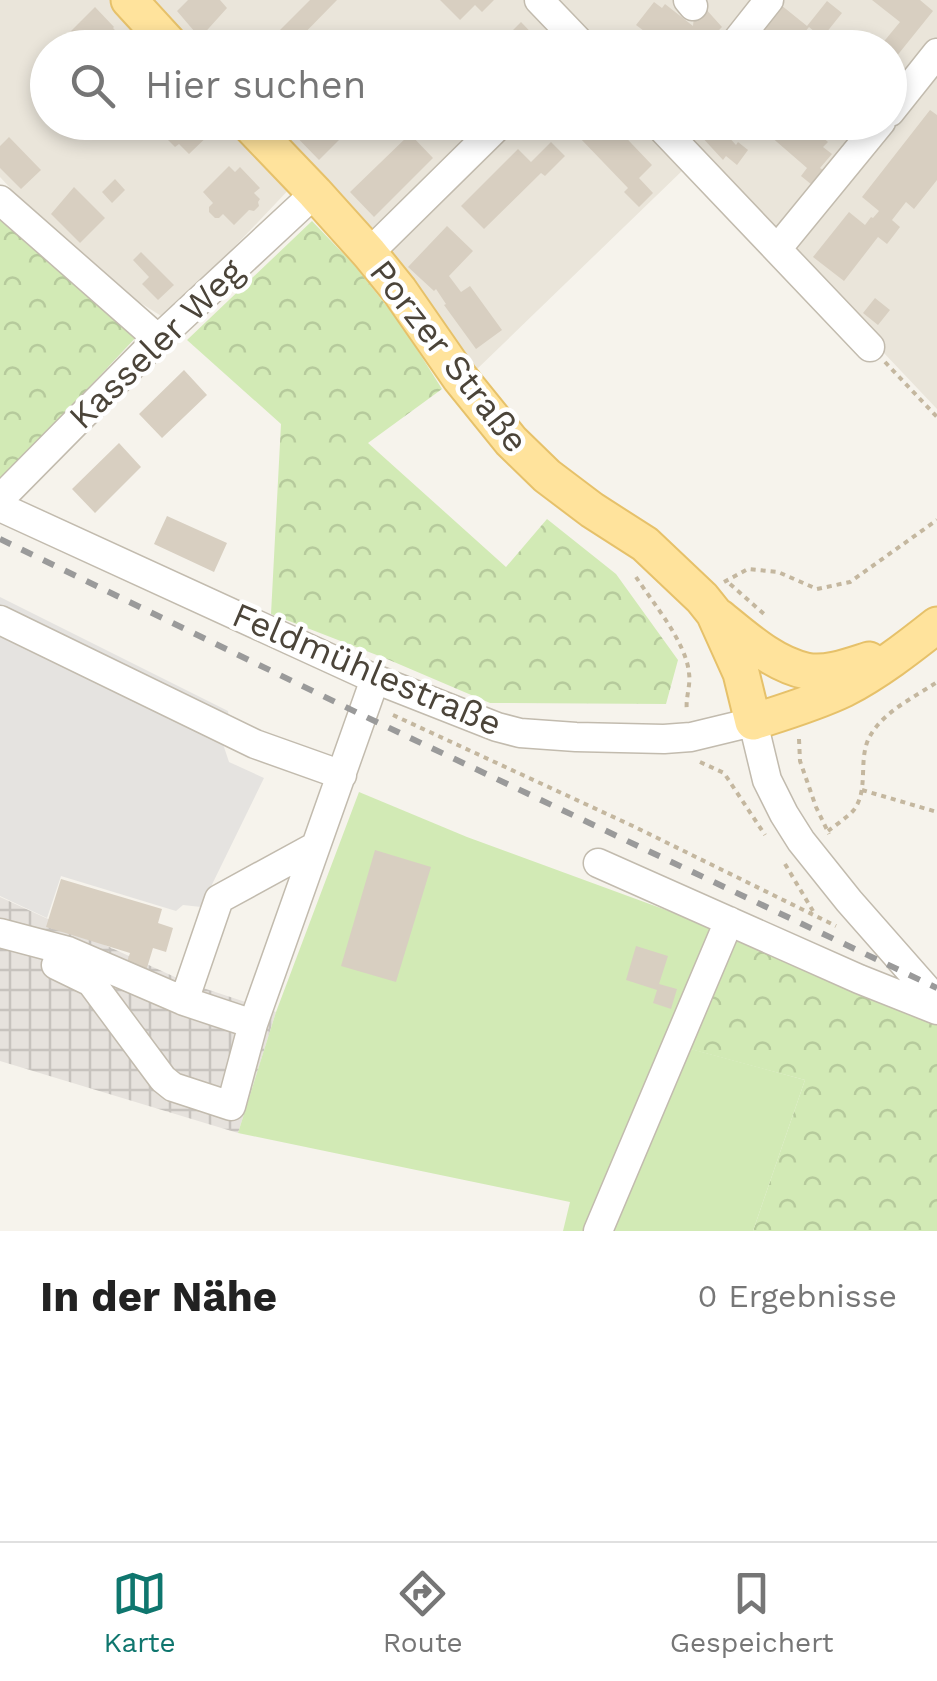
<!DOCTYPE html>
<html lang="de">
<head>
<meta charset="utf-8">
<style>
	:root { --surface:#fff; --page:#f6f6f6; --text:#222; --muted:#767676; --line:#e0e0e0; --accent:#0f766e }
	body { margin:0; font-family:"Work Sans",sans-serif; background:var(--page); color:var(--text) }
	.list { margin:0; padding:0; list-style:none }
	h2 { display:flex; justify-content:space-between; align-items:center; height:130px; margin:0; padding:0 40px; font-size:42px }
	h2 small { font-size:32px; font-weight:400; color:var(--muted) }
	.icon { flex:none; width:55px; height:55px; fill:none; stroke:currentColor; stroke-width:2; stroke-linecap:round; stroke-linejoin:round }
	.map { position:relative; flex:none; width:937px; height:1231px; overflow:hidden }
	.search { position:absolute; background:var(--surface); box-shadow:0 5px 15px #0003; left:30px; right:30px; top:30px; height:110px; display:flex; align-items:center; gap:25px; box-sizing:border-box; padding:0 35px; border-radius:55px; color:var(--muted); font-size:38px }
	.sheet { height:310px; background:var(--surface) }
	nav { display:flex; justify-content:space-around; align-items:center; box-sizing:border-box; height:140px; border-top:2px solid var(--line); background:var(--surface); font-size:28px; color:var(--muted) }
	nav a { display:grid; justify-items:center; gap:5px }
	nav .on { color:var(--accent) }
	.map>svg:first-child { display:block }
</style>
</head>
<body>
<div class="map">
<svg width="937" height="1231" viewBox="0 0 937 1231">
	<defs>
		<pattern id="industrial-grid" width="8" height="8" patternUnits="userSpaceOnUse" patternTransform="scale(2.5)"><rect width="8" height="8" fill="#e6e2dd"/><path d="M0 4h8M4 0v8" fill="none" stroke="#c7c3be"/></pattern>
		<pattern id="forest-crowns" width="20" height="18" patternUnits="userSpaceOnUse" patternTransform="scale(2.5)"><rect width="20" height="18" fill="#d2eab5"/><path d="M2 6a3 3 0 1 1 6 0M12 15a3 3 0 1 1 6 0" fill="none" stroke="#b6ca9c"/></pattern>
	</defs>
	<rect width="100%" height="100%" fill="#f6f3ec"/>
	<path fill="#eae5da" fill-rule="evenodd" d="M0,0H937V409L704,163L684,169L476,370L397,263L313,164L166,319L120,290L44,224L0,177ZM48,48H890V122H48Z"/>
	<path fill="url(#industrial-grid)" d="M0,897L188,983L276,1012L238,1133L0,1061Z"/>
	<path fill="url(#forest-crowns)" d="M0,211L140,333L0,482Z
		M312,221L354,265L401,324L442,389L368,443L506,567L547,519L616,574L678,660L666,704L490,703L387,659L271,614L281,424L187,340Z
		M715,928L937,1024V1231H753L805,1080L679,1046Z"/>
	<path fill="#d2eab5" d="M359,792L467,837L715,928L680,1046L805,1080L753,1231H563L570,1202L238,1133L276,1012Z"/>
	<path fill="#e5e3e0" d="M0,597L228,711L230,725L219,732L229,762L264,778L201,907L183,905L176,911L61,876L47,918L0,896Z"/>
	<path fill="#d8cfc1" d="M188,0H220L227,8L200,38L177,11Z
		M310,0H337L290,48H273L268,42Z
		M440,0H494L482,12L475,5L460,20Z
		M872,0H920L933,11L896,57L890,52V48L881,45L900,22Z
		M827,1L842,13L822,38L809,27L792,48H782L760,30L781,5L807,26Z
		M654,2L662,8L665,4L693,26L694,16L704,7L722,27L709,40L704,34L693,48H657L641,35L644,31L636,25Z
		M95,7L114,27L113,28L132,48H87L71,31Z
		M521,22L546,48H495Z
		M930,110L937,115V180L914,209L906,202L892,220L900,227L894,235L887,244L878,237L844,281L813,257L849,212L865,225L871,217L873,218L879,211L862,197Z
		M158,122H208L215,129L189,154L179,144L175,147L156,128L160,125Z
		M282,122H353L355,124L319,160Z
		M591,122H611L652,165L639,178L653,193L639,207L624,192L628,188L578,136Z
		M688,122H715L736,145L738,142L748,150L737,165L726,156L723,160Z
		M767,122H808L814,127L813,129L828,142L823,147L832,154L820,168L823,170L812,185L801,176L807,168L762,129Z
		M410,134L433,158L374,217L350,192Z
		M9,137L41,170L21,189L0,168V146Z
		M551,142L565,156L545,176L541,173L484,229L461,206L518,149L531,162Z
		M229,166L235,172L240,167L260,188L254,193L260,199L258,202L259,206L254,211L249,210L234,225L223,214L219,218H215L209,212V207L213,203L203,192Z
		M115,179L125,190L112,203L102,192Z
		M74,187L105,218L80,243L51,214Z
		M447,226L473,251L449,276L461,292L470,286L502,330L476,349L444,305L446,304L436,289L434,291L408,267Z
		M141,252L174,285L158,300L142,284L149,277L133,260Z
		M875,298L890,310L878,325L863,313Z
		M184,370L207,395L162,438L139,414Z
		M119,443L141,467L95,513L72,489Z
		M167,516L227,543L214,572L154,544Z
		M375,850L431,867L396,982L341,966Z
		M61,879L162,909L158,923L173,928L166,952L153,948L146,971L126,965L130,953L46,927Z
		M636,946L668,956L659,984L677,989L671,1009L653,1003L657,990L626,980Z"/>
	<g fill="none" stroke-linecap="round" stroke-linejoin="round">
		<g stroke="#c2bbae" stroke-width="31">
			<path id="minor" d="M539,0L585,48
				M688,0L693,6
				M731,48L769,0
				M890,112L937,53
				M656,122L870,347
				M0,200L158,339
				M777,249L881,122
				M369,253L502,122
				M0,499L158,339L315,193
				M0,507L375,679L497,727L520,733L576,737L664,739L691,737L753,722L767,780L784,814L801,841L849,901L937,1001
				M0,620L255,744L342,775
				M598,863L859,979L937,1010
				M0,933L68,951L184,1001L253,1024L375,679
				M56,965L91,982L163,1079L173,1087L231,1106L253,1024
				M184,1001L219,899L316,846
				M598,1231L729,921"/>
		</g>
		<g stroke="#e6c16a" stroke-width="39">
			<path id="major" d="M129,0L173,48
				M247,122L315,193L369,253L399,290L460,378L511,441L547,476L592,510L645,544L702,598L714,613L741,673L753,722C784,712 815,703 844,689C877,672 908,648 937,625
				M719,617C745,638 773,664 806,671C827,675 850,666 869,660"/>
		</g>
		<path stroke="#c4b79f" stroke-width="4" stroke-dasharray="5 5" stroke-linecap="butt" d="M857,36L870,48
			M829,122L841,132
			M885,362L937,417
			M636,577C653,603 686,642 689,673C691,686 685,698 687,712
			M724,582L748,569L778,572L817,589L850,582L937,520
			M730,584L764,614
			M393,715L635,827L836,926
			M799,739L800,761L816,807L829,834
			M700,762L724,773L765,835
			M862,790L937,812
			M828,831C836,825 846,818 853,811C870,790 857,759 870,736C884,711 915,697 937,682
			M785,864L813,911"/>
		<use href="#minor" stroke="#fff" stroke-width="28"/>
		<use href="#major" stroke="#ffe39c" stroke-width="35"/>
		<path stroke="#9a9a9a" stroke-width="6" stroke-dasharray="12 12" stroke-linecap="butt" d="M0,539L362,715L937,988"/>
	</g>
	<g text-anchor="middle" stroke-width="9" stroke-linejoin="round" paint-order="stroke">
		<g font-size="35" fill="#4b4439" stroke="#fff">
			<text transform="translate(156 344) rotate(-44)" y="12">Kasseler Weg</text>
			<text transform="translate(449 356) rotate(52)" y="12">Porzer Straße</text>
			<text transform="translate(367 669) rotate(23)" y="12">Feldmühlestraße</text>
		</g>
	</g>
</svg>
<div class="search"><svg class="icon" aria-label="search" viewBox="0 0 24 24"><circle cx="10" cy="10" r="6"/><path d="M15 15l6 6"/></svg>Hier suchen</div>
</div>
<section class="sheet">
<h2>In der Nähe<small>0 Ergebnisse</small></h2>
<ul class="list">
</ul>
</section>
<nav>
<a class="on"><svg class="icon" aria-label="map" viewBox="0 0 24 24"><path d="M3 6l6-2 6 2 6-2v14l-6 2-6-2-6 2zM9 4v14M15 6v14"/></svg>Karte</a>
<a><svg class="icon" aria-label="directions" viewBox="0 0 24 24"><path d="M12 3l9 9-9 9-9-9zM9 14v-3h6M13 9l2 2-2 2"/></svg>Route</a>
<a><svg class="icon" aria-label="saved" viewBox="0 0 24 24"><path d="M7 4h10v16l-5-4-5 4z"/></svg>Gespeichert</a>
</nav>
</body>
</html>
